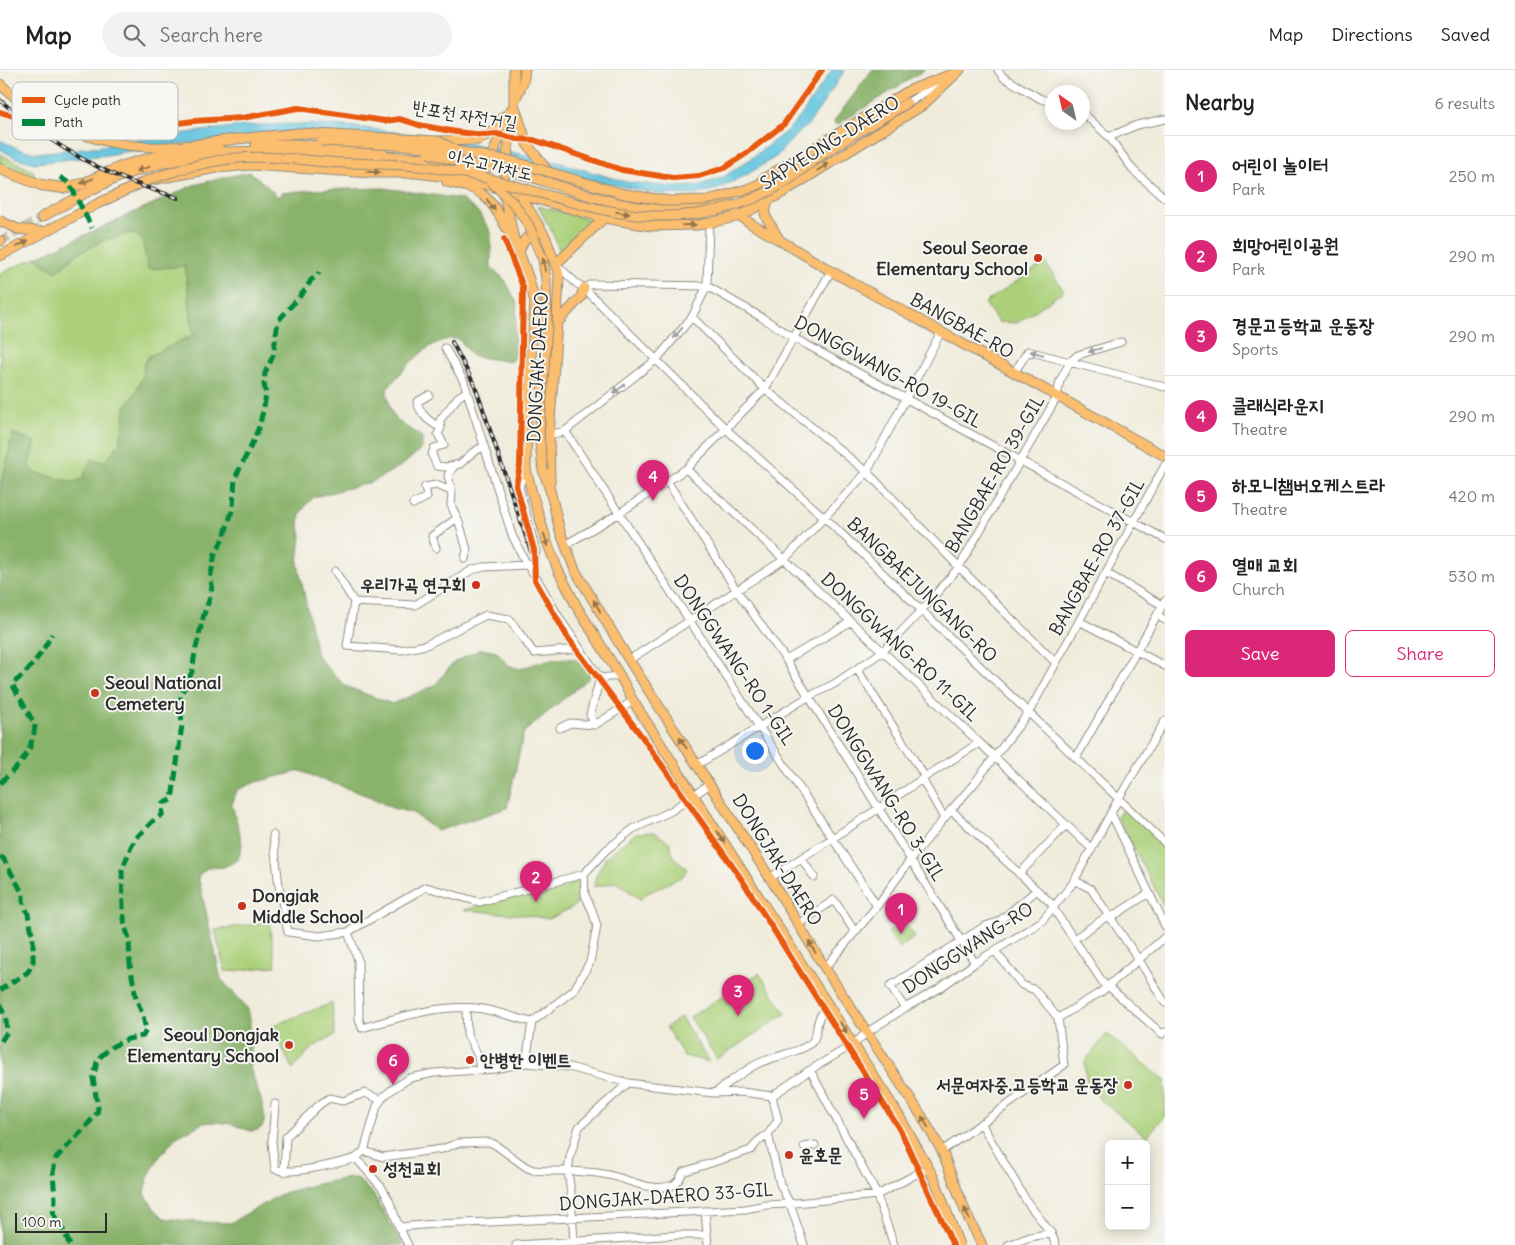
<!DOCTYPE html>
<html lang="en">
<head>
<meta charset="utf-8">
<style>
	:root { --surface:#fff; --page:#f2f2f2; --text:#202124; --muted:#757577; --line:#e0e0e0; --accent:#db2777 }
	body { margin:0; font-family:Delius,"Poor Story",sans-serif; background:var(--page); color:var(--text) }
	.controls { position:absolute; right:15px; bottom:15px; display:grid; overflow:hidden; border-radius:8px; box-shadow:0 2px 12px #0003 }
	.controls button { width:45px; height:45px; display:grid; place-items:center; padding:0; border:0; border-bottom:1px solid var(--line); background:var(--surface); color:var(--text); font:25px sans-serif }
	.compass { position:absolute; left:1045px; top:15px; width:45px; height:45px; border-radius:50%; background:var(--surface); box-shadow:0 2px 12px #0003; rotate:326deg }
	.scale { position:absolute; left:15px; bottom:12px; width:92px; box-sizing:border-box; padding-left:5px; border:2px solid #2b2b2b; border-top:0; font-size:14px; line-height:18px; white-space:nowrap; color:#2b2b2b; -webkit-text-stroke:4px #f6f6f2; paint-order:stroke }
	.you { position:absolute; left:754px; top:680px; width:18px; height:18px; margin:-12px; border:4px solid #fff; border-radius:50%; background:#1a73e8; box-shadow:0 0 0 8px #1a73e833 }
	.badge { display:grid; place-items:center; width:32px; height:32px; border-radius:50%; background:var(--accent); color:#fff; font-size:16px; font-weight:700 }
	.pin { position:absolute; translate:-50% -41px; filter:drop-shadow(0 1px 2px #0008) }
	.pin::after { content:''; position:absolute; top:26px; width:18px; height:15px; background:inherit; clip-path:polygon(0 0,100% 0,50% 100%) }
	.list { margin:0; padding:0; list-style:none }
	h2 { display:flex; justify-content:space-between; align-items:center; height:65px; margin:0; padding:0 20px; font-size:21px }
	h2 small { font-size:16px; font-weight:400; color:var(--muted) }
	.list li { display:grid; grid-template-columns:32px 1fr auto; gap:15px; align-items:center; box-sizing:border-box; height:80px; padding:0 20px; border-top:1px solid var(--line) }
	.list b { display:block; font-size:19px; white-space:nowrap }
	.list p { margin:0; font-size:16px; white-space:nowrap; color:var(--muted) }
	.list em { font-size:16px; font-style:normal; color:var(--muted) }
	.actions { display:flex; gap:10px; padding:15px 20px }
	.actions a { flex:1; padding:11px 0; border:1px solid var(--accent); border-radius:8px; text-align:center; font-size:18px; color:var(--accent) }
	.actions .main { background:var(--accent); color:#fff }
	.icon { flex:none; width:28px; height:28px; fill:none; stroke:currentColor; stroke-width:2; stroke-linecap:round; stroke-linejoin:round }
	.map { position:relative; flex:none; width:1165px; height:1175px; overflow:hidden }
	header { display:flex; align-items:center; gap:30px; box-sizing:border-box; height:70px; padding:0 25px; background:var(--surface); border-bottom:1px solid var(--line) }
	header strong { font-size:24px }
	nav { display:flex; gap:28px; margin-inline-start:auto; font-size:18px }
	.search { width:350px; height:45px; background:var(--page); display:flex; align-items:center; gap:12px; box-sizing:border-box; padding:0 18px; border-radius:28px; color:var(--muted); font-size:19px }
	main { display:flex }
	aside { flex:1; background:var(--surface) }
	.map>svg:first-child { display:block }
</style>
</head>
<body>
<header>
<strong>Map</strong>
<div class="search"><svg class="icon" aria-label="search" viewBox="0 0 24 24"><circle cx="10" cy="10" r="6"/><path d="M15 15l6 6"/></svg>Search here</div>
<nav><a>Map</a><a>Directions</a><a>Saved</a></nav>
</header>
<main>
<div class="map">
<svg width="1165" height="1175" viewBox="0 0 1165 1175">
	<rect width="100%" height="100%" fill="#f6f6f2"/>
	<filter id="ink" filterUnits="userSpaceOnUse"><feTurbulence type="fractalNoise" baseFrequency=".02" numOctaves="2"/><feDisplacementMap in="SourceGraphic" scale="10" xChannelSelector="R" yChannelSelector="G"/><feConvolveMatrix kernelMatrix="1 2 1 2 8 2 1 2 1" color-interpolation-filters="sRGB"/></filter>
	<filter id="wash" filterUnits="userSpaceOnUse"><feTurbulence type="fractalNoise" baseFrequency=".0096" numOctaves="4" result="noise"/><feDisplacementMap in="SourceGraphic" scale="20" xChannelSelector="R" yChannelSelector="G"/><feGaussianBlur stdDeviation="1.12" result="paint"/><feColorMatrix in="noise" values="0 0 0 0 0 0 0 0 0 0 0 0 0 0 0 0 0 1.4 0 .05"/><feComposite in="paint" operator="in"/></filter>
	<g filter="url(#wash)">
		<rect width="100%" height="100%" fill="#f0ecdb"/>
		<path fill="#acd17a" stroke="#6c7e52" d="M0,84L33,101L36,111L0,96Z
			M194,115L267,116L0,1175V203L35,188Z
			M538,136L597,151L561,185L552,162Z
			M1045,192L1064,221L1017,253L998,252L985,233Z
			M1126,735L1165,774V838L1117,746Z
			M655,762L670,773L673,786L687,799L683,806L642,826L641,830L616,812L594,817L596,806L606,787L636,763Z
			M580,809L583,827L573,837L549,849L524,845L464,840Z
			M904,851L915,867L899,878L888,862Z
			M269,852L276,896L225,902L215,860Z
			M759,903L786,944L717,989L690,947Z
			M332,933L335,965C313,976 308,980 293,1000L271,956Z
			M681,947L709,992L684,986L666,957Z
			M1107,964L1165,1010V1045L1147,1067L1098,1028L1097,1021L1086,1010L1085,991Z"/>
		<path fill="#89b36a" stroke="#5a6f4a" d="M872,0H924L837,55L835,54L834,52L835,50Z
			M250,102L267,116L278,127L281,123L311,120L384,118L461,129L478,142L491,162V197L505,210L517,233L515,268L516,283L511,292L472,286L459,269C432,264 403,300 387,319C388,332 390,346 402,354C409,359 416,362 422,367V378L404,394L372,412L314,427L306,435L300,444L299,456L301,466L298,494L317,586L345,616L392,634L435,615L454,592L481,579L497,582L508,595L520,599C539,592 584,575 590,607L524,662L507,738L437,761L413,743L392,738L368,726L300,701L256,712L237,720L232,735L239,760L242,775L238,790L224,797L207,798L198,806L221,909L248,939L250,948V998L262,1033L264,1042V1052L262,1057L258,1060L251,1061L231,1054L217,1052L203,1053L175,1068L158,1089L148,1107L145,1124L153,1137L164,1148L198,1152L230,1153L283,1123L316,1114L348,1108H357L373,1124L403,1175H0V420L13,363L36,372L29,394L33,402L73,412L82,409L92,389L105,392L119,374L124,352L125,336L133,327L143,306L144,293L149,286L193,265L185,196L148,199L142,169L132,163L107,169L79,183L56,202L35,188L194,115L226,107Z"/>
		<path fill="#60c4de" stroke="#467884" d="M832,0H845L809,54L794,67L777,86L748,104L718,119L695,125L658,124L505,92L320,63L164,75L107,85L35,93L16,88L0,79V70L19,79L36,83L102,76L163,66L241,56L290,54L346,56L450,69L557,92L626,112L675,117L697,116L722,108L749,90L788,60L800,47Z"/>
	</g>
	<g filter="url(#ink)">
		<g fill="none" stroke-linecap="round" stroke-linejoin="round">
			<path stroke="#c9c5b8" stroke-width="9" stroke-dasharray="9 4.5" stroke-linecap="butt" d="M1,171L42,147"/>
			<g stroke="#8e8c83" stroke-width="9">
				<path id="minor" d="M998,0L1003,7L1041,29L1052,32
					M907,33L946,9
					M1082,42L1109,67L1134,101L1165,128
					M1109,67L1137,55L1165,49
					M557,195L576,213L584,218L726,359L825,448L1165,773
					M584,218L592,214L707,216L761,247L794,268L1165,469
					M692,247L765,319L867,402L959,497L1056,593
					M445,278L464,312L512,465L527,495L536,507L560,549L600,608L620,606
					M1014,303L1028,281L1165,317
					M429,325L417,332C421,345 428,351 441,358
					M565,361L877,836
					M549,365L565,361L657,289L692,247L707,216L709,153
					M455,395L446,397L437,396L432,385L434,378L444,375L438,364L441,358L440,350L458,327L467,321
					M686,399C823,523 957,652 1092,779
					M667,411L737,521L786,590L975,893
					M413,434L427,427L425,417L436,415L451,421
					M565,475L618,444L686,399L765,319L831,201
					M436,478L432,466L457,448
					M465,489L467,480L460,455L451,435L452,423L448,405L455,395L460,394L472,383L484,376
					M335,501L354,532L415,535L472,500L484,497L527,495L533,492L536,481L534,473L519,417L521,411L527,403
					M1106,503L1162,535
					M354,532L347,576L401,580L426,575L486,545L509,549L534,583L580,579
					M1157,545L1165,550
					M1079,551L1165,596
					M629,590L785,489L867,402L941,262
					M786,590L850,552
					M857,599L925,707
					M600,608L590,645L595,655L633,631
					M560,658L570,653L595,655
					M1076,688L1165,531
					M697,695L808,627L834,614L882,582L922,540L959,497L1057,327L1060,311L1070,292L1078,285L1121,272
					M922,709L944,748
					M951,740L1054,836
					M1111,743L1165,856
					M273,765L279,816L288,862L319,866L348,862L426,817L479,832L584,804
					M801,788L814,807
					M584,804L606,780L633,759L671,741L710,714
					M1019,804L1066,755
					M770,808L878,739L925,707L979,673
					M1074,810L1091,819L1139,890L1165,933
					M1053,838L1106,917
					M1110,848L1149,823
					M798,854L834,830L855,862
					M348,862L358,890L359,949L362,958C400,947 443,933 483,939C499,942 516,948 532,952
					M1074,869L1109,845
					M825,898L877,836L911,789L951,740L973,715L1029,642L1165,395
					M1108,916L1162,964L1165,962
					M466,938L467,964L478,986L480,1000
					M905,938L890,916L985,856L998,852L1037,820
					M1058,948L1101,922L1165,867
					M532,952L574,920L590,892L597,856L592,840L585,825L584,804
					M526,993L532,952
					M810,1000L876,1123L894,1175
					M716,1022C730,1012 743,1001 759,993C772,987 800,982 810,974C819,967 815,952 821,945C823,942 828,940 830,938
					M275,1034L272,1072L275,1099C292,1106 338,1093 356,1088L382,1118L389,1130L399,1157L408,1175
					M981,1053L1027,1132L1051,1163L1056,1175
					M768,1064L780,1114L790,1134L804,1175
					M804,1077L815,1075
					M364,1081L383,1087L442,1079L458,1073L489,1072L494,1074L526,1097L533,1100C556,1102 580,1100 603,1104C625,1107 647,1122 670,1116C677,1115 680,1108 683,1102L751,1080L758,1071L768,1064L778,1050L772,1026
					M942,1081L1064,995L1058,948L1035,920L1022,915L995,881
					M356,1088L364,1081L377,1036L384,1026L394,1018L410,1008L434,1003L494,999L526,993L569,997L628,1013L713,1023L742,1022L772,1026L810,1000L854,974L866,963L905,938L940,918L975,893L1042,851L1073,813L1119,728L1165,651
					M284,1102L286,1067L319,1035L329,1028L343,1031L365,1023L381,1030
					M705,1141L708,1175
					M399,1157L435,1154L491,1152L745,1139L766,1135L785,1134L877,1125L928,1098
					M574,1172L571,1123L568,1101L570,1087L579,1057L628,1013
					M516,1175L678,1165H707
					M1008,1175L1030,1167L1051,1163"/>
			</g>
			<g stroke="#8e8c83" stroke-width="11">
				<path id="major" d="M514,0V32L503,119L514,169L529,209L535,233L527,346L526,399L532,423L547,472L558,500L577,537L620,606L633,631L898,1044L935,1110L959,1175
					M0,14C45,57 105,79 167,77C182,77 197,74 212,72C241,68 270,66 299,63
					M515,30L523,13L525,0
					M515,37L527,74L550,104
					M438,71L479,70L490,63L504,46
					M290,74L383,80
					M256,75L295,74
					M814,90L851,66L907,33
					M461,93L489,97L501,61L510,41
					M504,102L511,101C571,118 640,150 704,136C710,135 717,131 722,129
					M763,109L910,20L952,4
					M447,112C459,115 475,117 484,126C496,135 502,152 511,165
					M519,123L545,166L559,204L557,253L549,365L550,412
					M726,127L740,146L753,155L781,171L831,201L1165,386
					M768,131L765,143L766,147L779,169
					M744,132L766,112
					M42,147L91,120L123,105L164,93L220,82L270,81L425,88L443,91
					M0,151L18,159L44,162
					M0,171H1
					M519,183C522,172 526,164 538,163
					M0,186L97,134L146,111L217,98L250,95L372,103H416L466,109L604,148L651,156L697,155L709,153L740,146L782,123L923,35L960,0
					M556,194L604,148
					M557,253L581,227L584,218
					M543,400L550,420L560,461L575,500L629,590L770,808L825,898L921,1045L942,1081L966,1143L982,1175"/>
			</g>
			<g stroke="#8e8c83" stroke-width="12">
				<path id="highway" d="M0,99L41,115L63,118L82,114L123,96L147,89L172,83L218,78
					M0,151L1,152"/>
			</g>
			<use href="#minor" stroke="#fff" stroke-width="7"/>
			<use href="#major" stroke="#fbbd6e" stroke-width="9"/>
			<use href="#highway" stroke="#fbbd6e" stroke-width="10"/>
			<g stroke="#2b2b2b" stroke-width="4">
				<path id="rail" d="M0,30C39,65 85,94 134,113C148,118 163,123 178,128
					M452,272L475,316L482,336L532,485"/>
			</g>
			<use href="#rail" stroke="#f6f6f2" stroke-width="2" stroke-dasharray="5.5" stroke-linecap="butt"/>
			<g stroke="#8e8c83" stroke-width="11" stroke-linecap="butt">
				<path id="major-bridge" d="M299,63L438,71L452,78
					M321,71L414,76L451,80L515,92L624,124L670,131L707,130L723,126L747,119L800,97
					M428,83L457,91L480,104
					M146,111C176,100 206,91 237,88C272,85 308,91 343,93C381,94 421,94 459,102C508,111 556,130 605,140C667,153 733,146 787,111C796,105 805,97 814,90
					M491,111L515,135L529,156L543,190L546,209L547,256L539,365L543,400"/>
			</g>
			<use href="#major-bridge" stroke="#fbbd6e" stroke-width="9"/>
			<path stroke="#00873e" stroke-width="5" stroke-dasharray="10 5" stroke-linecap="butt" d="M60,107L69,113L92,158
				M0,713L20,694L29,680L34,663L35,655L12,614C30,601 42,583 52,564
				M0,787L3,788L23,824V831L28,844L33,868V892L28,902L0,920
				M0,934L6,950L7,962L0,973
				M70,1175L61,1155L53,1143L55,1130L53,1102L56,1088L84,1059L97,1043L98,1038L93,1008L97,992L101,986L113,976L128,969L143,966L146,960L143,946L136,928L130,894L129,868L125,857L123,838L122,800L131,777L136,768L153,751L162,745L163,733L172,730L182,655L180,631L182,622L192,602L195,582L204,544L211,525L212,515L210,509L215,484L224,467L233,438L235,408L250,378L259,357L264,337L266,324L264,314L265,303L273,286L278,251L306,219L311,210L317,206L319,202"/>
			<g stroke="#f6f6f2" stroke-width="9">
				<path id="cycleway" d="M0,42L40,54L103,62L194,51L242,48L298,38L385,51L400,49L419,55L456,62L485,65L497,64L517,69L534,70L622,100L673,108L699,106L724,98L747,83L784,54L822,0
					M504,169L523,217L520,395L516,415L534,480L535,510L568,568L643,668L744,813L893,1049L902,1064L953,1175"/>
			</g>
			<use href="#cycleway" stroke="#e8590c" stroke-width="6"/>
		</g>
		<defs><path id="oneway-solid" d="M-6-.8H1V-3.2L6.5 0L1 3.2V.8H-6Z" transform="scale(1.25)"/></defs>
		<g fill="#93744c">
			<use href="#oneway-solid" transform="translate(823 97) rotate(-32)"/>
			<use href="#oneway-solid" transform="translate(143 99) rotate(163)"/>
			<use href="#oneway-solid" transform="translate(373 102) rotate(2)"/>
			<use href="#oneway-solid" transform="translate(87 111) rotate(158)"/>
			<use href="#oneway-solid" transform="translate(491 135) rotate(54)"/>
			<use href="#oneway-solid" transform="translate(623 143) rotate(9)"/>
			<use href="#oneway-solid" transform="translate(689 155) rotate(-2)"/>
			<use href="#oneway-solid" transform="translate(22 174) rotate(-28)"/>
			<use href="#oneway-solid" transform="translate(544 195) rotate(-101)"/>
			<use href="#oneway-solid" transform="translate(546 470) rotate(72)"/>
			<use href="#oneway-solid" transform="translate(597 536) rotate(-121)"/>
			<use href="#oneway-solid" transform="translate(683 673) rotate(-123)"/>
			<use href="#oneway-solid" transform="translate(721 767) rotate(58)"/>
			<use href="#oneway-solid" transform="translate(812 877) rotate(-121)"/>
			<use href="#oneway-solid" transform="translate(843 957) rotate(58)"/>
			<use href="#oneway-solid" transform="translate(925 1052) rotate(-120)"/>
			<use href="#oneway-solid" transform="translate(967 1144) rotate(-114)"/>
		</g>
		<g fill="#a0a0a0">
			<use href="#oneway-solid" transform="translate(678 263) rotate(130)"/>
			<use href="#oneway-solid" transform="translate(1095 280) rotate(162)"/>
			<use href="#oneway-solid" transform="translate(1037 283) rotate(-165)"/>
			<use href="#oneway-solid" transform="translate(619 319) rotate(142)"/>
		</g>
	</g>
	<g fill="#c8321e" stroke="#f6f6f2" stroke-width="2">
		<circle cx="1038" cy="188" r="5"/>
		<circle cx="476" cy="515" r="5"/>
		<circle cx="95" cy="623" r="5"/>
		<circle cx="242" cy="836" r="5"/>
		<circle cx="289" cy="975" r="5"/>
		<circle cx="470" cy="990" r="5"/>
		<circle cx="1128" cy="1015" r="5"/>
		<circle cx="789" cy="1085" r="5"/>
		<circle cx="373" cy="1099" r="5"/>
	</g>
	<g text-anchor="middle" stroke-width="4" stroke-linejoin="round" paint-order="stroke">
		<g font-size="18" fill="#2b2b2b" stroke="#f6f6f2">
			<text transform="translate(465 45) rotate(9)" y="6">반포천 자전거길</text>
			<text transform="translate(830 73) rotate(-32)" y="6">SAPYEONG-DAERO</text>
			<text transform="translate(490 95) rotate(13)" y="6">이수고가차도</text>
			<text transform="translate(962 256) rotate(29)" y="6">BANGBAE-RO</text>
			<text transform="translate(538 297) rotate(-87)" y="6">DONGJAK-DAERO</text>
			<text transform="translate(888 302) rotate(29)" y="6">DONGGWANG-RO 19-GIL</text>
			<text transform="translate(995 404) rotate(-60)" y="6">BANGBAE-RO 39-GIL</text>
			<text transform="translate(1097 487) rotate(-61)" y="6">BANGBAE-RO 37-GIL</text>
			<text transform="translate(922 520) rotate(44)" y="6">BANGBAEJUNGANG-RO</text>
			<text transform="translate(900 577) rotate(43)" y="6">DONGGWANG-RO 11-GIL</text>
			<text transform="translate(734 590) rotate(56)" y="6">DONGGWANG-RO 1-GIL</text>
			<text transform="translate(886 723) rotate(58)" y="6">DONGGWANG-RO 3-GIL</text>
			<text transform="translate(777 790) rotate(58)" y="6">DONGJAK-DAERO</text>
			<text transform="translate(968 878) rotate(-33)" y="6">DONGGWANG-RO</text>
			<text transform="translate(666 1127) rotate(-4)" y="6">DONGJAK-DAERO 33-GIL</text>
		</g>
		<g font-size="18" font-weight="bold" fill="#2b2b2b" stroke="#f6f6f2" text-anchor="start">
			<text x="1028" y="184" text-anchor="end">Seoul Seorae<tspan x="1028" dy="21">Elementary School</tspan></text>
			<text x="466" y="521" text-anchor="end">우리가곡 연구회</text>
			<text x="105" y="619">Seoul National<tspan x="105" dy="21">Cemetery</tspan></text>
			<text x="252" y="832">Dongjak<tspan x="252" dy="21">Middle School</tspan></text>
			<text x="279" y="971" text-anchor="end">Seoul Dongjak<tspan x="279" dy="21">Elementary School</tspan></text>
			<text x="480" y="996">안병한 이벤트</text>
			<text x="1118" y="1021" text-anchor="end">서문여자중.고등학교 운동장</text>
			<text x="799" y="1091">윤호문</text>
			<text x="383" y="1105">성천교회</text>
		</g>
	</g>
	<rect x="12" y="12" width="166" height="58" rx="8" fill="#f6f6f2" stroke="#b9b9b6" stroke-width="1"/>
	<rect x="22" y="27" width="23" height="6" fill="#e8590c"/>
	<rect x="22" y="49" width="23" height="7" fill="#00873e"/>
	<g font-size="14" fill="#2b2b2b">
		<text x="54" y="35">Cycle path</text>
		<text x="54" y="57">Path</text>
	</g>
</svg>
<div class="controls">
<button>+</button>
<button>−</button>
</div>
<svg class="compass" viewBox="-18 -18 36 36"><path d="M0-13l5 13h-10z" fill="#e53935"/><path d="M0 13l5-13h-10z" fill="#757577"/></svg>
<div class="scale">100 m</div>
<div class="you"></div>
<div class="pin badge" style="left:901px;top:864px">1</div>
<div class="pin badge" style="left:536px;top:832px">2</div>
<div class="pin badge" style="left:738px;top:946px">3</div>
<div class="pin badge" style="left:653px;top:431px">4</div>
<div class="pin badge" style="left:864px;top:1049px">5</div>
<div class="pin badge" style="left:393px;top:1015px">6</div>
</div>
<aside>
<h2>Nearby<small>6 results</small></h2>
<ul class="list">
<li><span class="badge">1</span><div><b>어린이 놀이터</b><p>Park</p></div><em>250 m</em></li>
<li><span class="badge">2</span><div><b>희망어린이공원</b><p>Park</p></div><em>290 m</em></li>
<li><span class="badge">3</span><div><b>경문고등학교 운동장</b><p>Sports</p></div><em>290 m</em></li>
<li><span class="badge">4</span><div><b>클래식라운지</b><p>Theatre</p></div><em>290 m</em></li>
<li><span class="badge">5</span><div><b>하모니챔버오케스트라</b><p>Theatre</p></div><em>420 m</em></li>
<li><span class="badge">6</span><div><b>열매 교회</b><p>Church</p></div><em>530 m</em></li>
</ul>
<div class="actions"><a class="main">Save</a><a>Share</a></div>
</aside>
</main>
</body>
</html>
